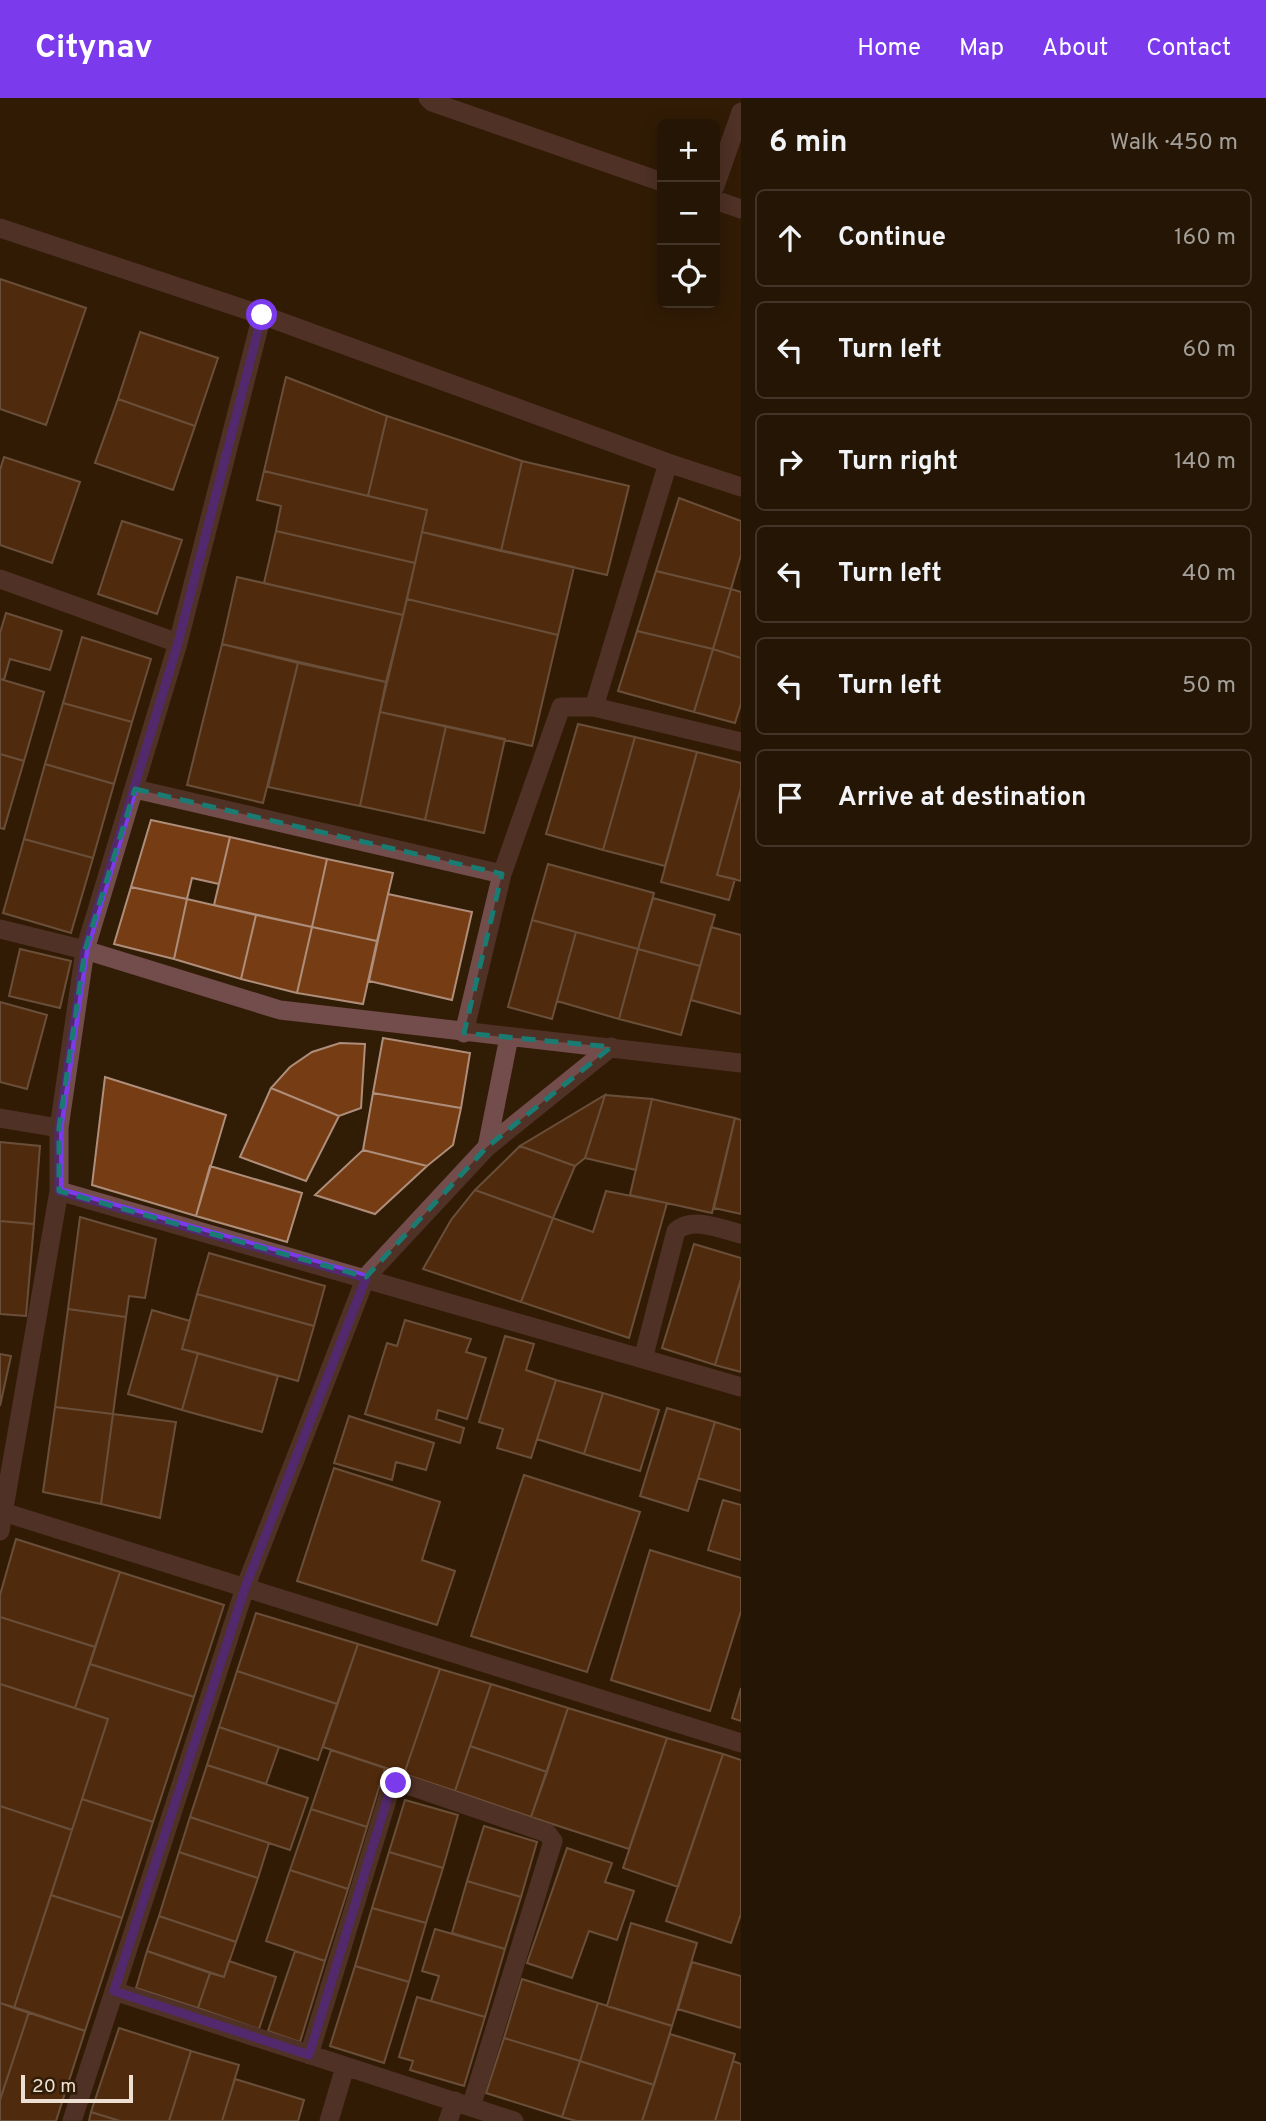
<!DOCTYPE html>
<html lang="en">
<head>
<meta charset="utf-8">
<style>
	:root { --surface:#251504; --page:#2d1e0e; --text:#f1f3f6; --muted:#a39f9a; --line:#423426; --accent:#7c3aed }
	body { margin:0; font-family:Overpass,sans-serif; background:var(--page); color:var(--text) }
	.controls { position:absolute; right:21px; top:21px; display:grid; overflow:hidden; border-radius:10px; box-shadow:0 4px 18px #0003 }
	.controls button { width:63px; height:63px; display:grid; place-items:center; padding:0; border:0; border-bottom:2px solid var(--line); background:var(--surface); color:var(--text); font:35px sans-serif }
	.scale { position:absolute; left:21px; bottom:18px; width:112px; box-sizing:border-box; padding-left:7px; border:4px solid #eddfd1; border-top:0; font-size:19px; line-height:24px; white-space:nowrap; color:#eddfd1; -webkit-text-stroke:5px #311c06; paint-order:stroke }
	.stop { position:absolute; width:21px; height:21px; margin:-16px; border:5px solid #7c3aed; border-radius:50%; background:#fff }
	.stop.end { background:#7c3aed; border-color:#fff; box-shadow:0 2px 7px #0008 }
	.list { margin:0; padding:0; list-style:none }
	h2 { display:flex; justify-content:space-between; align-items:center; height:91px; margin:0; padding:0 28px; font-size:30px }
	h2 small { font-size:23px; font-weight:400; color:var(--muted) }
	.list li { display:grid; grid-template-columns:46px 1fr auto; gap:21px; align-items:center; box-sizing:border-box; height:98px; margin:0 14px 14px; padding:0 14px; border:2px solid var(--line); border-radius:10px }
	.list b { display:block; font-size:26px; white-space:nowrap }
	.list em { font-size:23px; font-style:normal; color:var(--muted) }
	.icon { flex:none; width:38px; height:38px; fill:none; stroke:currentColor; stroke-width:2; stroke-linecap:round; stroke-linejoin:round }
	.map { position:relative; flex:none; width:741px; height:2023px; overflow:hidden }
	header { display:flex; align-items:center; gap:42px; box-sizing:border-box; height:98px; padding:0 35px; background:var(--accent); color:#fff }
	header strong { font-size:33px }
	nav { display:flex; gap:38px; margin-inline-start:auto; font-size:24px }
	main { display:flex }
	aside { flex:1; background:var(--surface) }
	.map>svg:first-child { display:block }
</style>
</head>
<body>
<header>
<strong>Citynav</strong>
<nav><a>Home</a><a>Map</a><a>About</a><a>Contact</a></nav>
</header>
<main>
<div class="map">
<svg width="741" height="2023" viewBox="0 0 741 2023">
	<rect width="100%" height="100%" fill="#311c06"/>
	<path fill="#763d14" stroke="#ae8e7b" stroke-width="2" d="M0,181L86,210L46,327L0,311Z
		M140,234L218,260L195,328L118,301Z
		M286,279L387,318L368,398L264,373Z
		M118,301L195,328L173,392L95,365Z
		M387,318L522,363L501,453L422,434L427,412L368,398Z
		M4,359L80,384L52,465L0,447V372Z
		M522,363L629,388L607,477L501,453Z
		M264,373L427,412L415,465L276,433L281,408L257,402Z
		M679,400L741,423V457L731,491L656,473Z
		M122,423L182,442L157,516L98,496Z
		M276,433L415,465L403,517L264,485Z
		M422,434L574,469L558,537L407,501Z
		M656,473L731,491L713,551L637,533Z
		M237,479L403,517L386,584L222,546Z
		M731,491L741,494V560L713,551Z
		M407,501L558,537L532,648L380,614Z
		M6,515L62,533L50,572L10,561L4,582L0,581V535Z
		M637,533L713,551L694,614L618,593Z
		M82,539L151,561L132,624L63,605Z
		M222,546L298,565L263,705L187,687Z
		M713,551L741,560V606L735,625L694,614Z
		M298,565L386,584L360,708L268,689Z
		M0,581L44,594L24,663L0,656Z
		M63,605L132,624L114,686L45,666Z
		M380,614L446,628L425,722L360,708Z
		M578,626L635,639L603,752L546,736Z
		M446,628L505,641L484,735L425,722Z
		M635,639L697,654L665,768L603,752Z
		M697,654L741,665V690L717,777L735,781L729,802L661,784Z
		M0,656L24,663L4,731L0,730Z
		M45,666L114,686L93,760L24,741Z
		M741,690V783L717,777Z
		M151,722L230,739L219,786L192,780L187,801L131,789Z
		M230,739L327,761L312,829L214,807Z
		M24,741L93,760L71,835L3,815Z
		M327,761L393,775L377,843L312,829Z
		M548,766L654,795L638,851L532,822Z
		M131,789L187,801L174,861L114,846Z
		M388,796L472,814L452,902L369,883Z
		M653,800L715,817L700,868L638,851Z
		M187,801L256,817L241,881L174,861Z
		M256,817L312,829L297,895L241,881Z
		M532,822L576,834L552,921L508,909Z
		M312,829L377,843L363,906L297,895Z
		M711,829L741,837V916L691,902Z
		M576,834L638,851L619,921L557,903Z
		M20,851L71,863L60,910L9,898Z
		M638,851L700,868L681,937L619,921Z
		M0,904L47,917L27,991L0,984Z
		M383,940L470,955L461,1010L373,995Z
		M340,945L365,946L361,1010L339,1018L271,990L290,969L312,954Z
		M105,979L226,1017L196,1118L92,1087Z
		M271,990L339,1018L306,1083L240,1059Z
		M373,995L461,1010L453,1047L427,1068L363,1052Z
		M605,997L585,1060L575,1068L520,1048Z
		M605,997L652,1001L636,1072L585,1060Z
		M652,1001L735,1020L712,1115L630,1097Z
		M735,1020L741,1022V1116L714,1110Z
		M0,1044L40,1048L34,1126L0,1123Z
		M520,1048L575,1068L553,1120L475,1092Z
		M363,1052L427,1068L375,1116L315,1097Z
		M210,1068L302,1095L287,1144L196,1118Z
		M475,1092L553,1120L521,1204L423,1171L451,1122Z
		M606,1093L667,1105L629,1240L521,1204L553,1120L593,1134Z
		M80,1119L156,1141L145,1200L129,1198L126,1219L68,1211Z
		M0,1123L34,1126L26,1218L0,1216Z
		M694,1146L741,1160V1181L715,1267L662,1250Z
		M209,1155L325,1188L314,1228L197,1196Z
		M741,1182V1274L715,1267Z
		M197,1196L314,1228L298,1283L182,1251Z
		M68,1211L126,1219L113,1316L55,1309Z
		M152,1212L190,1223L182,1251L198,1255L182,1312L128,1296Z
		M405,1222L471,1241L466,1254L486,1260L467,1321L438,1312L436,1321L464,1330L460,1345L365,1316L387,1245L397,1248Z
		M505,1238L534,1246L526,1272L556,1282L531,1360L497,1350L503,1331L479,1324Z
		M198,1255L278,1278L262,1334L182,1312Z
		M0,1256L11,1258L0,1308Z
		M556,1282L603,1295L584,1356L537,1341Z
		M603,1295L659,1312L640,1373L584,1356Z
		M55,1309L113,1316L101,1406L43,1394Z
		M667,1310L715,1324L688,1413L640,1398Z
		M113,1316L176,1324L160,1420L101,1406Z
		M349,1318L434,1345L426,1372L396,1364L392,1382L334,1365Z
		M715,1324L741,1332V1393L698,1380Z
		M334,1370L440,1404L422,1462L455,1473L437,1527L297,1483Z
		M524,1377L640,1414L587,1574L471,1538Z
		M723,1402L741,1407V1462L708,1452Z
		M16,1441L120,1474L95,1549L0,1519V1497Z
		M650,1452L741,1480V1513L710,1613L611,1582Z
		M120,1474L224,1507L194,1599L90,1566Z
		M256,1515L358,1546L337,1606L237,1573Z
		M0,1519L95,1549L75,1610L0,1586Z
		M358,1546L440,1571L404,1676L323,1649Z
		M90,1566L194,1599L153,1724L82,1701L108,1621L75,1610Z
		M440,1571L491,1586L455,1693L404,1676Z
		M237,1573L337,1606L318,1662L219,1629Z
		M0,1586L108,1621L72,1732L0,1708Z
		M491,1586L568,1610L547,1674L470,1648Z
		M741,1590V1623L732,1620Z
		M568,1610L667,1640L629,1751L531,1719Z
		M219,1629L279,1649L266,1686L207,1667Z
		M667,1640L723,1656L678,1789L623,1770Z
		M470,1648L547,1674L531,1719L455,1693Z
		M331,1652L385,1670L367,1729L311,1711Z
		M723,1656L741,1662V1816L731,1845L666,1823Z
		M207,1667L308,1700L290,1752L190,1719Z
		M82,1701L153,1724L122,1820L51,1797Z
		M405,1702L458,1717L443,1770L389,1754Z
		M0,1708L72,1732L14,1910L0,1905Z
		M311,1711L367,1729L348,1791L290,1772Z
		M190,1719L269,1745L258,1780L179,1754Z
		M484,1728L537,1744L521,1799L467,1783Z
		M567,1750L612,1765L605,1784L634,1793L617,1842L589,1833L572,1880L527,1865Z
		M179,1754L258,1780L236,1844L159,1818Z
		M389,1754L443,1770L426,1825L372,1810Z
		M290,1772L348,1791L325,1863L266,1843Z
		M467,1783L521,1799L505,1851L452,1835Z
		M51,1797L122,1820L85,1933L14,1910Z
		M372,1810L426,1825L409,1884L355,1868Z
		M159,1818L236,1844L224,1879L147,1853Z
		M631,1825L697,1845L672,1928L607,1908Z
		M435,1831L505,1851L485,1919L431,1903L439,1878L422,1873Z
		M147,1853L210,1875L198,1910L136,1890Z
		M295,1853L325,1863L300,1944L268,1933Z
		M229,1863L276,1879L259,1931L198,1910L210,1875L224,1879Z
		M692,1864L741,1878V1930L678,1911Z
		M355,1868L409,1884L384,1965L330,1948Z
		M522,1881L598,1905L580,1963L504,1940Z
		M417,1899L485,1919L464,1988L410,1972L413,1963L399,1959Z
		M0,1905L29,1914L0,2002Z
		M598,1905L672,1928L654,1987L580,1963Z
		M29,1914L85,1933L56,2023H0V2002Z
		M119,1930L191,1953L169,2023H120L91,2014Z
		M670,1936L735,1956L715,2023H642Z
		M504,1940L580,1963L562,2019L486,1995Z
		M191,1953L239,1967L222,2023H169Z
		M580,1963L654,1987L642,2023H576L562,2019Z
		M733,1963L741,1966V2023H715Z
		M235,1981L304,2002L298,2023H222Z
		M91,2014L120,2023H89Z"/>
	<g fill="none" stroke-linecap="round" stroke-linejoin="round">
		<path stroke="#734c4c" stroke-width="19" d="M428,0L432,4L662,84
			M715,88L741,14
			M715,102L741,111
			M0,130L262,217L668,365L741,389
			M262,217L178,545L85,852L59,1030V1093L741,1289
			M0,481L178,545
			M594,609L668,365
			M135,691L502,776
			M0,831L85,852L280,912L741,965
			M464,935L502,776L561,609H594L741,644
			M0,1020L59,1030
			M487,1049L509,939
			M643,1261L676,1133C693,1118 721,1131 741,1136
			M0,1413L741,1645
			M0,1433L59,1093
			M114,1893L514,2023
			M309,1957L391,1689L396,1685H402L547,1735L553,1743L471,2009
			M72,2023L245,1490L366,1179L487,1049L611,949
			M329,2023L345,1969
			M448,2023L455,2003"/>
	</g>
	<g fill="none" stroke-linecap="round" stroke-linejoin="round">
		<path stroke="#7c3aed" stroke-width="9" d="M262,217L178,545L85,852L59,1030V1093L366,1180L245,1490L114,1893L309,1957L391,1689L396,1685"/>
	</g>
	<path d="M0 0H741V2023H0ZM135,691L502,776L464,935L611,949L487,1049L366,1179L59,1093V1030L85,852Z" fill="#311c06" fill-opacity=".55" fill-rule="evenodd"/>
	<path fill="none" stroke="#1a7b73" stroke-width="5" stroke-dasharray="14 9" stroke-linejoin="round" d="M135,691L502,776L464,935L611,949L487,1049L366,1179L59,1093V1030L85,852Z"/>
</svg>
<div class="controls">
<button>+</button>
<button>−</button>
<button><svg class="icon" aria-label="locate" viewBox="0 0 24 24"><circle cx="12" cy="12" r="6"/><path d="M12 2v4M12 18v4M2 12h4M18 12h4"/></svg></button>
</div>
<div class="scale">20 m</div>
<div class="stop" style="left:262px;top:217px"></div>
<div class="stop end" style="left:396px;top:1685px"></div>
</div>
<aside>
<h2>6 min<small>Walk · 450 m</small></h2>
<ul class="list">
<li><svg class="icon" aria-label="ahead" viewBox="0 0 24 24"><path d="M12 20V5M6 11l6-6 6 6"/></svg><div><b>Continue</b></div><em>160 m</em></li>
<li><svg class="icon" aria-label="left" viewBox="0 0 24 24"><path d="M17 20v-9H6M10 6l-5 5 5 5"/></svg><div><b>Turn left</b></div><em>60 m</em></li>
<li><svg class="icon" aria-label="right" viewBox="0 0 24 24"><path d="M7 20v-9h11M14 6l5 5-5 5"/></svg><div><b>Turn right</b></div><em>140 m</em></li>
<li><svg class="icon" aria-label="left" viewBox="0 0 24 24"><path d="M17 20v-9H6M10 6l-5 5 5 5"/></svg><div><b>Turn left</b></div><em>40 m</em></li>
<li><svg class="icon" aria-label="left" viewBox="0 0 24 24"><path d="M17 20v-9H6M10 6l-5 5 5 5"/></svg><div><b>Turn left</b></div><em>50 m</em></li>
<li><svg class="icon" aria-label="arrive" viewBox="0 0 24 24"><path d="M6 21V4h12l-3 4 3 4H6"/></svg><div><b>Arrive at destination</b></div></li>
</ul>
</aside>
</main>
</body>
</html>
